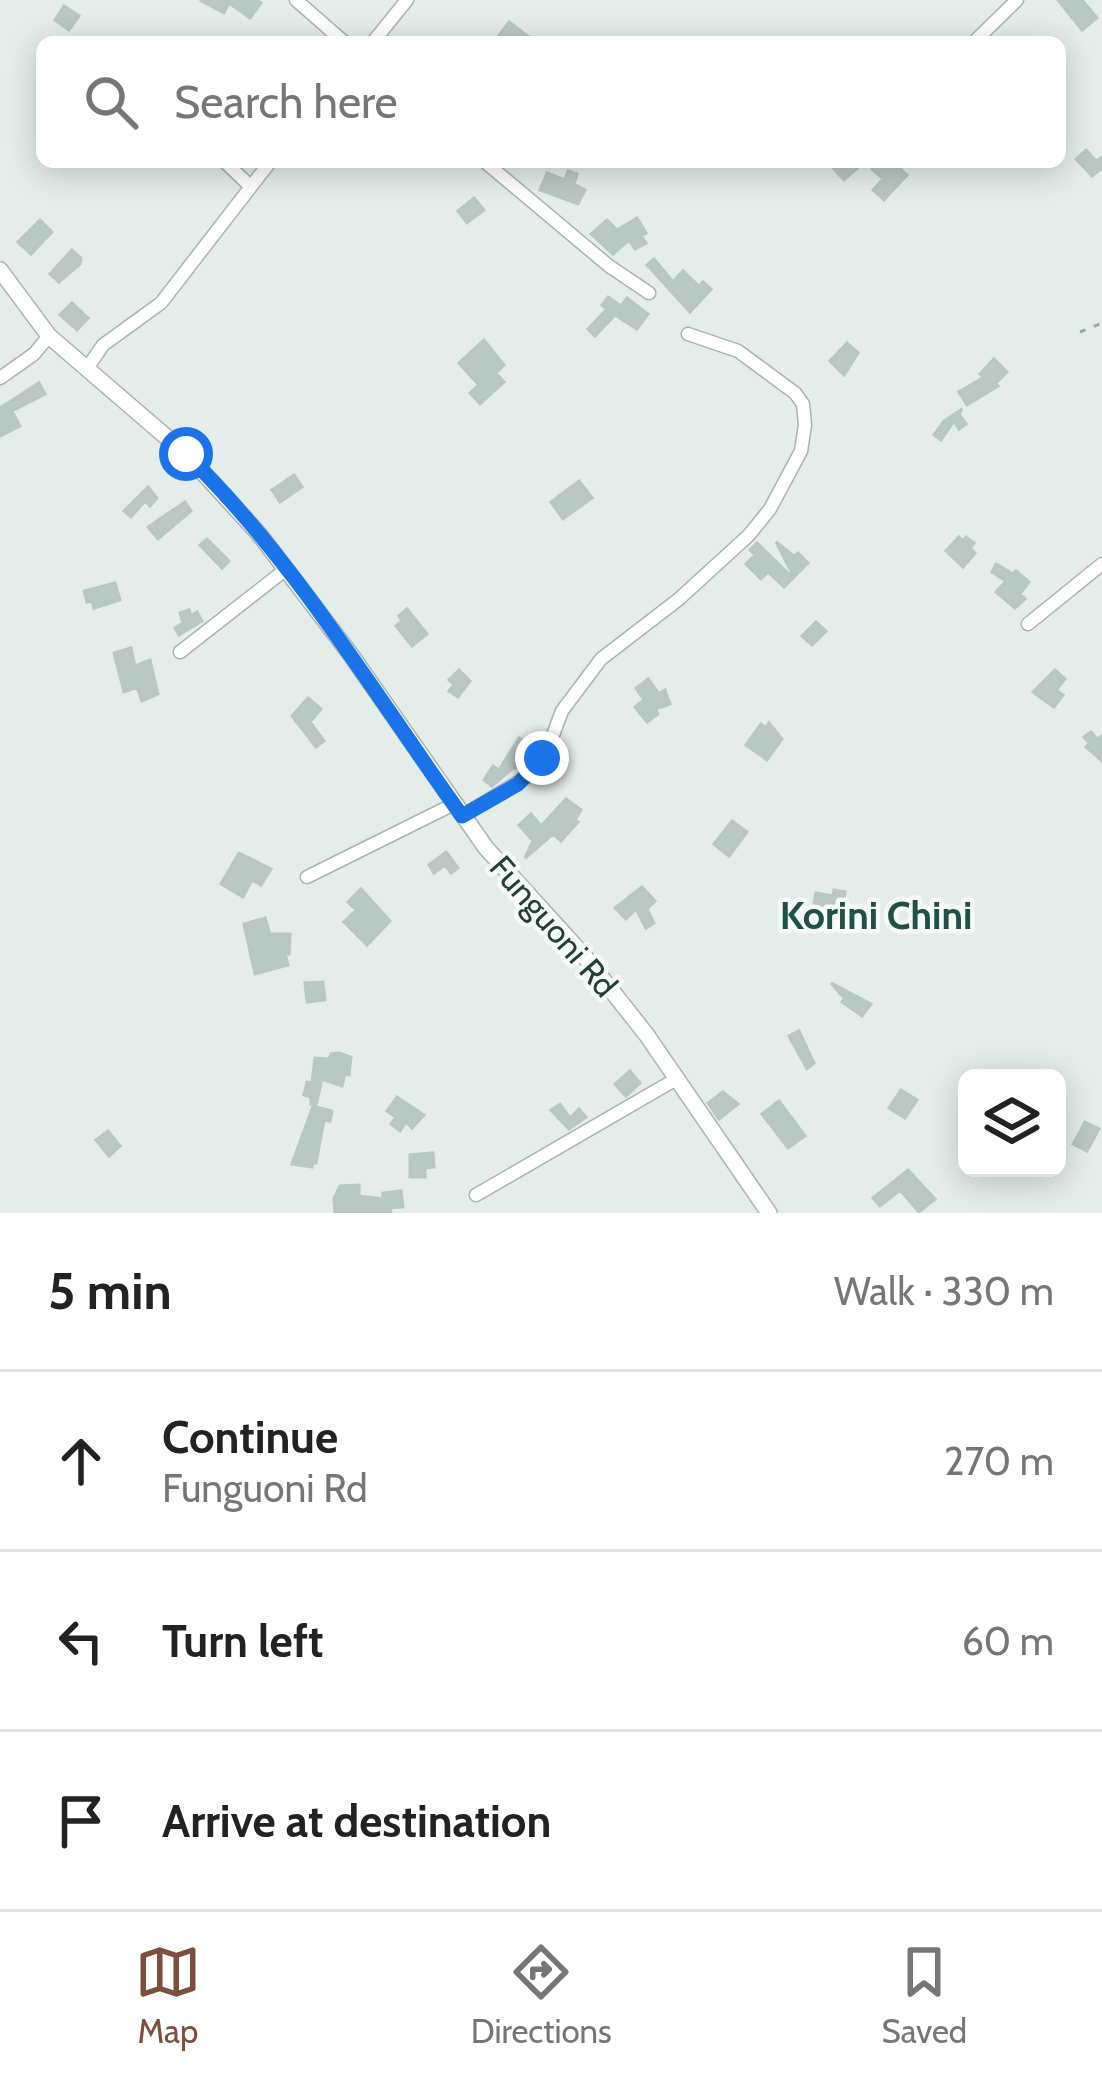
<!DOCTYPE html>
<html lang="en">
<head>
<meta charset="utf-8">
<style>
	:root { --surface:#fff; --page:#f2f2f2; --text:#222; --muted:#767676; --line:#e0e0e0; --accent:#7e4f3e }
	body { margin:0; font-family:Cabin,sans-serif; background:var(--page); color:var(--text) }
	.controls { position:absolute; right:36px; bottom:36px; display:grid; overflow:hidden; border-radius:18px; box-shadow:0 6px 30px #0003 }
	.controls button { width:108px; height:108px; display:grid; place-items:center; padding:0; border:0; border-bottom:3px solid var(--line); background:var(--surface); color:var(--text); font:60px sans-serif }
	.stop { position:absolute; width:36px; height:36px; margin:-27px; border:9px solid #1a73e8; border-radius:50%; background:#fff }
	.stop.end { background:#1a73e8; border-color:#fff; box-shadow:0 3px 12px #0008 }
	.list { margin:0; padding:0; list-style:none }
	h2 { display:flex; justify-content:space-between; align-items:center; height:156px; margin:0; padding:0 48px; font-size:51px }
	h2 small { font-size:39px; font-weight:400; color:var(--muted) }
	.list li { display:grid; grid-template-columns:78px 1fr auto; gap:36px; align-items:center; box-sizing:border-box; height:180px; padding:0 48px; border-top:3px solid var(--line) }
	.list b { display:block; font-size:45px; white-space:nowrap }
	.list p { margin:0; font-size:39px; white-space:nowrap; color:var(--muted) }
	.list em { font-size:39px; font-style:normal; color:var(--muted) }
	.icon { flex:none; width:66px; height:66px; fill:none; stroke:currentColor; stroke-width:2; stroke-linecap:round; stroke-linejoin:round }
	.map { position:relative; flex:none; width:1102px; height:1213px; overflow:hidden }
	.search { position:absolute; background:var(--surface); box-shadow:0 6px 30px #0003; left:36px; right:36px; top:36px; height:132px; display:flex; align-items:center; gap:30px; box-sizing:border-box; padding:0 42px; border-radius:18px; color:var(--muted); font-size:45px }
	.sheet { height:696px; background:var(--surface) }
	nav { display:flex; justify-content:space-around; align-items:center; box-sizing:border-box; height:168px; border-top:3px solid var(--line); background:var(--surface); font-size:33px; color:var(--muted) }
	nav a { display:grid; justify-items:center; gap:6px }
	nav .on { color:var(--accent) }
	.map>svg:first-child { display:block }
</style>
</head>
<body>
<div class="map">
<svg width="1102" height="1213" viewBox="0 0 1102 1213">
	<rect width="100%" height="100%" fill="#e4ede9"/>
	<path fill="#bac8c3" stroke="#b7c7c1" stroke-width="3" d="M200,0H256L261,3L250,18L229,3L224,13Z
		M1058,0H1082L1097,18L1082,30Z
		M64,6L79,16L69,30L55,20Z
		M509,22L528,36L524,42H494Z
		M1086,150L1096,161L1102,157V168L1092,176L1076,159Z
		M828,162H864L844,180Z
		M877,162H893L907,175L884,200L873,190L883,179L872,169Z
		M568,171L577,174L574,184L585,190L578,204L540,190L547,173L565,180Z
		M474,198L484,210L467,223L458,211Z
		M637,218L646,233L641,236L646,243L635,249L629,240L613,254L591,234L607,220L617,230Z
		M40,220L52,232L31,254L18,242Z
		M72,250L81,258L80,264L59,282L50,274Z
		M654,259L673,282L683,271L699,286L703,282L711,289L690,312L647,265Z
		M608,297L621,306L627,298L648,314L637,329L615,315L595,336L588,329L607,309L602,305Z
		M72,303L88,318L77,330L60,315Z
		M484,340L504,365L496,373L504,382L480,404L470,393L479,385L459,363Z
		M847,343L858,353L844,375L830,361Z
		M994,359L1007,372L996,383L998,386L967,405L959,392L984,377L980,374Z
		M39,383L45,394L12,411L20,426L0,436V408Z
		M962,409L959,414L966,424L959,429L954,421L941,440L934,435L944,421Z
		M294,475L302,487L280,502L272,490Z
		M579,481L592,498L563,519L551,502Z
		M148,487L157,498L150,506L145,501L131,517L124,511Z
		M185,502L191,511L158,539L148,527Z
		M959,537L963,541L966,537L974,543L970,548L975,553L963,567L946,551Z
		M207,539L229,561L222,568L200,545Z
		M776,542L794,556L798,553L808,563L794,577Z
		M757,543L793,578L784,587L768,572L761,579L746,564L755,555L750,550Z
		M996,564L1013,574L1016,571L1029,582L1020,594L1025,599L1015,608L996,592L1006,581L992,572Z
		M115,583L120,600L94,608L92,601L87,602L84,591Z
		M407,609L427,634L412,646L396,626L402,621L399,616Z
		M189,610L191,616L197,612L202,621L179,635L175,628L183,623L180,613Z
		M816,622L826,631L812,645L802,636Z
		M131,648L135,666L150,660L158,694L142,701L137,687L124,692L114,653Z
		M459,670L470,681L458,697L449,691L454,684L449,680Z
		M1055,670L1065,679L1056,690L1063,695L1054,707L1033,692Z
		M648,679L659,694L665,690L670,704L655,709L658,714L647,722L635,707L644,700L636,688Z
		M308,698L321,709L310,722L324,741L316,747L292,716Z
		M769,723L782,739L767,760L746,745L761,724L766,728Z
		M1091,732L1097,739L1102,736L1101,760L1086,747L1090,744L1084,737Z
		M519,738L535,747L522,767L513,768L492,786L484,780L493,766L499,770Z
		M566,799L581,810L575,820L578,822L561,841L553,834L525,858L533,841L519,825L531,814L541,826Z
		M732,821L747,832L729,856L714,844Z
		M446,852L458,868L451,873L445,865L434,873L429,865Z
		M239,853L271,869L261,885L252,880L243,897L221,884Z
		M642,887L655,901L647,909L654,923L646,928L636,909L626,919L615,908Z
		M361,889L390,921L367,945L344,922L356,910L348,902Z
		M834,890L845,892L842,906L860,913L859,917L813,909L816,893L833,896Z
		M265,918L270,934H290L289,954H285L288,965L255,974L244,924Z
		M323,982L325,1000L307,1002L305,983Z
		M831,983L871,1004L862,1016L842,1002L844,998Z
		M799,1031L814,1063L807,1069L789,1036Z
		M338,1053L351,1057L349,1075L345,1074L342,1086L322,1079L316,1105L311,1104V1097L304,1095L307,1082L312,1083L315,1058L329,1059L331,1054Z
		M630,1071L640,1083L626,1096L615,1084Z
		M901,1090L917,1100L905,1118L889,1108Z
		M723,1092L738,1104L719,1119L708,1103Z
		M397,1097L424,1115L412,1128L406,1122L400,1131L391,1124L396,1117L387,1111Z
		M779,1101L805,1136L788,1148L762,1114Z
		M560,1104L570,1118L579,1109L586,1117L569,1129L551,1110Z
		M313,1106L332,1111L330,1121L324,1120L316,1163H312V1167L292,1164Z
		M1085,1122L1099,1129L1087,1151L1073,1144Z
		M108,1131L120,1146L109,1156L96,1140Z
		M433,1153L434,1167L425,1168V1177H410V1155Z
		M908,1170L935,1199L919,1212L900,1190L880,1206L873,1198Z
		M359,1185V1196L383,1199V1193L401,1191L403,1207L390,1208L391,1213H335L334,1198L340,1186Z"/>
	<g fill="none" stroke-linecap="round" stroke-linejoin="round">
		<g stroke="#a7b5b0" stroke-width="15">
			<path id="minor" d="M296,0L344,42
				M373,42L407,0
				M974,42L1017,0
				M225,162L249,185
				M485,162L609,266L649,293
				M88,367L103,345L161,303L270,162
				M0,378L34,354L49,336
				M1028,624L1102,564
				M180,652L285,570
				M462,816L530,775L550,743L562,711L601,659L679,599L749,535L770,509L801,451L805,425L803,404L795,393L738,351L688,334
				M307,877L454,804
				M476,1195L678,1078"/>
		</g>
		<g stroke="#a7b5b0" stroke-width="18">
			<path id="tertiary" d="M0,270L49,336L186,454L259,534L351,655L486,848L585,957L646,1034L769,1213"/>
		</g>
		<path stroke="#86b0a4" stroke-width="3" stroke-dasharray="6 9" stroke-linecap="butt" d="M1080,332L1102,323"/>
		<use href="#minor" stroke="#fff" stroke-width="12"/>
		<use href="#tertiary" stroke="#fff" stroke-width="15"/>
	</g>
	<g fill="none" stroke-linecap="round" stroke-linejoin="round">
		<path stroke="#1a73e8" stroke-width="15" d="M186,454C295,560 374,694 462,816L518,784L542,758"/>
	</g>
	<g text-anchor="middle" stroke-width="9" stroke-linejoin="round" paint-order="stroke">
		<g font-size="33" fill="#243f38" stroke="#f5faf7">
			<text transform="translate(554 926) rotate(49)" y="12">Funguoni Rd</text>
		</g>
		<g font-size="39" font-weight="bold" fill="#205146" stroke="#f5faf7">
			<text x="876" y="929">Korini Chini</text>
		</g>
	</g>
</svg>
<div class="controls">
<button><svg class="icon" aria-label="layers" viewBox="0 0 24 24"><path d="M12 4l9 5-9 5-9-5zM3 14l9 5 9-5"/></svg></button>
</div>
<div class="stop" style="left:186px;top:454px"></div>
<div class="stop end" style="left:542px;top:758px"></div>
<div class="search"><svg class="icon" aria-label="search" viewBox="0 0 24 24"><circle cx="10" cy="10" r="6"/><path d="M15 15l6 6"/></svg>Search here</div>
</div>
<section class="sheet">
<h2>5 min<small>Walk · 330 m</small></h2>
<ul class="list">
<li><svg class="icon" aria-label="ahead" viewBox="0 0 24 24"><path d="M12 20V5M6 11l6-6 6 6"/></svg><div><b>Continue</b><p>Funguoni Rd</p></div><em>270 m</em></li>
<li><svg class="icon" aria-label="left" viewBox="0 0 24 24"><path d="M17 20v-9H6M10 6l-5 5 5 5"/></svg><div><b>Turn left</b></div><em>60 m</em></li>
<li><svg class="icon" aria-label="arrive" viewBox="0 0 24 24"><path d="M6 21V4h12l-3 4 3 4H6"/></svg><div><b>Arrive at destination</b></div></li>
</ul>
</section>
<nav>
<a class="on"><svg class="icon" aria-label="map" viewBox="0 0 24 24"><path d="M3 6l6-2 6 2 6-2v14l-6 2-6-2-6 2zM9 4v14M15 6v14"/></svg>Map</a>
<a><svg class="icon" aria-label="directions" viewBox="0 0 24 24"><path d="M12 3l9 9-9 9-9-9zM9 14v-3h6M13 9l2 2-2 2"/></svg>Directions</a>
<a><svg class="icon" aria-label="saved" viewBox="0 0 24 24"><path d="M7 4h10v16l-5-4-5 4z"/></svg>Saved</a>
</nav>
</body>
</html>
